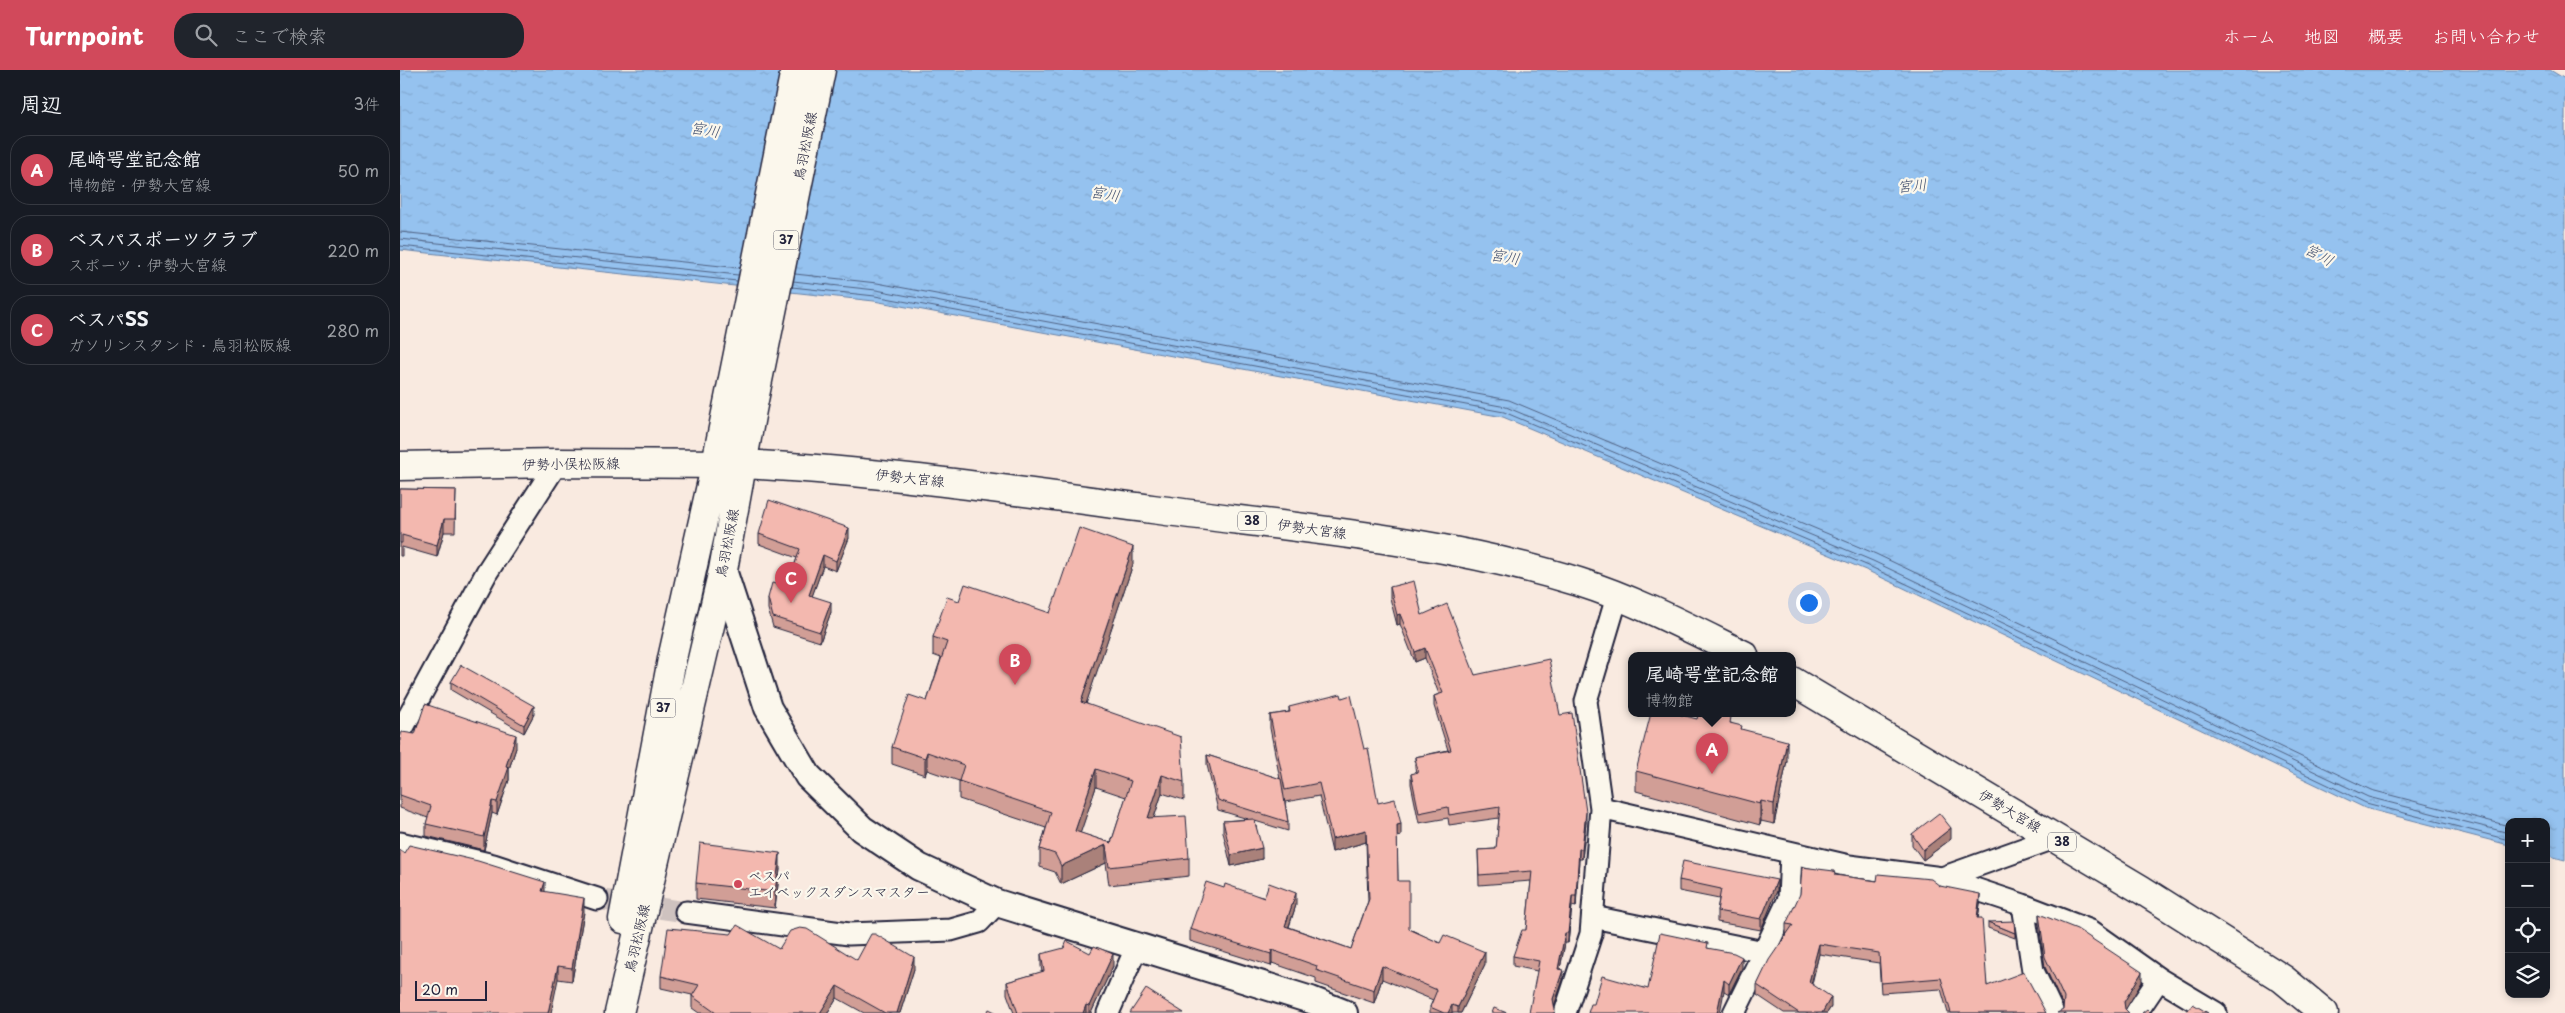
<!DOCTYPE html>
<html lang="ja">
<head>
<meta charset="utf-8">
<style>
	:root { --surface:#171b24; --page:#20242c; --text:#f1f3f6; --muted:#9ea1a6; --line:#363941; --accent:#d1495b }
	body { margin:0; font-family:"Playpen Sans","Klee One",sans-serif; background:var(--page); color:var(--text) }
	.controls { position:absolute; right:15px; bottom:15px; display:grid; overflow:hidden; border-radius:10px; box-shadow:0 2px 8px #0003 }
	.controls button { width:45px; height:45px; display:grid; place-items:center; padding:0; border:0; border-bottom:1px solid var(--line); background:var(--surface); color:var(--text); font:25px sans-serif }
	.scale { position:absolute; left:15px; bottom:12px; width:72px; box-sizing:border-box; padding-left:5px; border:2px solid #22223b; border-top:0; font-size:14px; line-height:18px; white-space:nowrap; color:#22223b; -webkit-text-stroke:4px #fbf7ec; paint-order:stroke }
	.you { position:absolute; left:1408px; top:532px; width:18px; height:18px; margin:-12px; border:4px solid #fff; border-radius:50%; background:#1a73e8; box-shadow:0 0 0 8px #1a73e833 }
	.badge { display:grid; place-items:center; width:32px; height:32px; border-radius:50%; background:var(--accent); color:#fff; font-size:16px; font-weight:700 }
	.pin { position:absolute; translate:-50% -41px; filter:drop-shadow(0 1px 2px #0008) }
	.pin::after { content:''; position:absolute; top:26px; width:18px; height:15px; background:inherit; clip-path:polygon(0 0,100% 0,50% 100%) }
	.popup { position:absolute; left:1228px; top:582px; width:168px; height:65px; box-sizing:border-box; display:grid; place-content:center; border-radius:10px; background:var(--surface); filter:drop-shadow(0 1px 4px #0005); font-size:16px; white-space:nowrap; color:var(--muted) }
	.popup b { font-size:19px; color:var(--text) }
	.popup::after { content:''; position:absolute; left:50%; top:100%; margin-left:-10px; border:10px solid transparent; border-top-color:var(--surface) }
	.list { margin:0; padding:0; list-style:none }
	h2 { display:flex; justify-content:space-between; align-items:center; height:65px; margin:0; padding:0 20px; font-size:21px }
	h2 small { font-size:16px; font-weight:400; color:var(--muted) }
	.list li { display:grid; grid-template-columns:32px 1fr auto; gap:15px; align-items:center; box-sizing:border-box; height:70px; margin:0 10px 10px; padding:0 10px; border:1px solid var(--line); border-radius:20px }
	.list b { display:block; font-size:19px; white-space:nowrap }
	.list p { margin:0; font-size:16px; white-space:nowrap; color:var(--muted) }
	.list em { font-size:16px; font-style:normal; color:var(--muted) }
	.icon { flex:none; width:28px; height:28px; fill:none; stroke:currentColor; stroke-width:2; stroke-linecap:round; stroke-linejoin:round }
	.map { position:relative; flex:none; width:2165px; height:943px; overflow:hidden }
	header { display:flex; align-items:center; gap:30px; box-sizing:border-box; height:70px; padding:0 25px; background:var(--accent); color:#fff }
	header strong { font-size:24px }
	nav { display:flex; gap:28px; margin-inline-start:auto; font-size:18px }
	.search { width:350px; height:45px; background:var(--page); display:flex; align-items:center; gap:12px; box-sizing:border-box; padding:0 18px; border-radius:20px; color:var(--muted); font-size:19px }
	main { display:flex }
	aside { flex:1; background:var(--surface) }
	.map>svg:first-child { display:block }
</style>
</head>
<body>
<header>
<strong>Turnpoint</strong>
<div class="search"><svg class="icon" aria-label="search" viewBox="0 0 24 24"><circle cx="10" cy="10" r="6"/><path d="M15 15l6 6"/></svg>ここで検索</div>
<nav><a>ホーム</a><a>地図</a><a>概要</a><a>お問い合わせ</a></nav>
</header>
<main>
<aside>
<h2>周辺<small>3件</small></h2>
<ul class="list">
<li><span class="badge">A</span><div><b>尾崎咢堂記念館</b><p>博物館 · 伊勢大宮線</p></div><em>50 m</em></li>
<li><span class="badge">B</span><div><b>ベスパスポーツクラブ</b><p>スポーツ · 伊勢大宮線</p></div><em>220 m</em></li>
<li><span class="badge">C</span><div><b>ベスパSS</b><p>ガソリンスタンド · 鳥羽松阪線</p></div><em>280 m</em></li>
</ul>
</aside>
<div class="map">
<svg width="2165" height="943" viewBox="0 0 2165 943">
	<defs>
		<pattern id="water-ripples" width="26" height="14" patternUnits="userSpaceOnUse" patternTransform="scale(1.25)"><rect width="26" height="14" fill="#95c2ef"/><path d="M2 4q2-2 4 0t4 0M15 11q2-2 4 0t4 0" fill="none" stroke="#80a6ce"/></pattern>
	</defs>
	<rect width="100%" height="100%" fill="#f9eae0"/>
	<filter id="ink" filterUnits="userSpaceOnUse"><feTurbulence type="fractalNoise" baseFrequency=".02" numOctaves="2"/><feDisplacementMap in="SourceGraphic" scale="10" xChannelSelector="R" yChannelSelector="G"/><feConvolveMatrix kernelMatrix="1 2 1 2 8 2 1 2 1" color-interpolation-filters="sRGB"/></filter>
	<g filter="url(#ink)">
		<path fill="url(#water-ripples)" stroke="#6782a7" d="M0,0H2150L2165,9V790L2146,785V752H2109V775L1965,738L1468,501L1103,347L474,231L0,180Z"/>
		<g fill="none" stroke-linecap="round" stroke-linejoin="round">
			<path stroke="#506283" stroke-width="1" d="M0,162L340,198
				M0,169L338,205
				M0,176L337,211
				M395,204L477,213L1109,330L1476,484L1971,720L2109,756
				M393,211L476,220L1106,337L1473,491L1968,727L2109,763
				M392,217L475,226L1104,342L1471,497L1966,733L2109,770"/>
			<path stroke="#cec2bf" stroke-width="21" stroke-dasharray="21 11" stroke-linecap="butt" d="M197,829L286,842"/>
			<g stroke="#22223b" stroke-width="25">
				<path id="minor" d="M0,663L87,502L157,393
					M1201,738L1449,796L1542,808L1654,768
					M0,773L93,795L197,829
					M1542,808L1623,835L1691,861L1759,909L1816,943
					M1623,835L1633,901L1653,943
					M286,842L449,864L551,860L579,852L597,833
					M1193,847L1364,882L1389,829L1391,783
					M708,943L737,876
					M1165,943L1191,864L1201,738L1186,631L1217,527
					M1334,943L1364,882
					M1736,943L1759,909"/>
			</g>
			<g stroke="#22223b" stroke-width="30">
				<path id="tertiary" d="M323,500L368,638L408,706L462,759L519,797L597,833L911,930L944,943"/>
			</g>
			<g stroke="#22223b" stroke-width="31">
				<path id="secondary" d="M0,396L157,393L338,394"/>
			</g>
			<g stroke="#22223b" stroke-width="31">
				<path id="primary" d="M342,394C480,401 616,421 752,439C895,458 1041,469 1179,512C1236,530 1291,559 1344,585
					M1392,611L1742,820L1883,909L1924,943
					M223,849L272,589L316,393L395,0
					M219,943L323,500L352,340L421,0"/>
			</g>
			<use href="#minor" stroke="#fbf7ec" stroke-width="21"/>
			<use href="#tertiary" stroke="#fbf7ec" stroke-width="26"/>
			<use href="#secondary" stroke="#fbf7ec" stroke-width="28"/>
			<use href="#primary" stroke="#fbf7ec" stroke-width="28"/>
		</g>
		<path fill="#d19e96" stroke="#22223b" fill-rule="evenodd" d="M0,419L56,420L55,462H44L37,487L2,477V486H0Z
			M359,464L449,468L436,501L423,496L412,526L431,542L420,572L373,557L368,539V528L387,517L397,488L359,474Z
			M733,494L686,633L784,712V730L762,723L754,748L789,788V806L709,815L706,793L661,814L655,802L640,797V779L646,758L559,729V711L527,700L525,705L492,694V677L527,631L541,588L533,585V567L559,531L650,543ZM696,717L726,727L711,773L680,763Z
			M990,517L1022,545L1075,605L1160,645L1186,752L1182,789H1179L1176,837L1172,836L1168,873H1165L1160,899L1163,910L1154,936L1155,943L1137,901L1113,896V886L1126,860L1131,811L1079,815L1078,780L1096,779L1099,748L1049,755L1048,748L1019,753L1011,714V704L1016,703L1015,697V687L1048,680L1034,636V626L1039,624L1025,588L1015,592L1000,554L997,555L990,528Z
			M51,612L134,644L124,663L51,620Z
			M889,637L978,733L1001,766L997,767L998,811L1009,859L1085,894L1061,943H1030V937L1033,930L982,909L974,933L916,913V908L872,893L871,896L790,871V859L824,818L896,835L889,857L951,879L968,831L966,772L932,782L919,726L885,732L888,752V761L855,751L862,789L831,796L823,762V751L848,749L818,740L807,695V685L880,709L870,658V645L889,642Z
			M1297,649L1331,653L1342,659L1387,691L1374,754L1361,751L1360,755L1236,721V701Z
			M15,664L116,678L109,699V710L97,745L92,743L84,780L26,766V754L28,748L0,738V669Z
			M1512,764L1551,769L1523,790L1512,775Z
			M4,783L145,822L184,842L172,911L158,909Z
			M380,799L375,838L296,829V813Z
			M1435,805L1477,811L1540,816L1580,834L1578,848L1587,916L1646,943H1548L1541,919L1481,923L1479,893L1419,884L1412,914L1431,937L1427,943H1384L1357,925V915L1387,864H1386V854Z
			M1279,810L1377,821L1361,860L1317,852V841L1319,829L1279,821Z
			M1639,844L1742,912L1725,939L1663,940V936L1645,897L1639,854Z
			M1588,852L1615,863V868L1588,858Z
			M1308,878L1342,898L1329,924L1324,921L1248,919Z
			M379,879L457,890L514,899L500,943H464L437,928L428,943H299L292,938V925L261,918V906Z
			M641,884L713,896L691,943H614L607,924V912L642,902L641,896Z"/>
		<path fill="#aa817a" stroke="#22223b" d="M44,449V462L37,487V475Z
			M449,458V468L436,501V491Z
			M733,477V494L681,649V632Z
			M423,485V496L409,535V525Z
			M431,532V542L420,572V562Z
			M1000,544V554L997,555V545Z
			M1025,578V588L1015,592V582Z
			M134,636V644L124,663V655Z
			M116,665V678L109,699V710L97,745V732L106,696Z
			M1387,671V691L1374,754V734Z
			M527,682V700L525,705V688Z
			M696,699V717L675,779V761Z
			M762,705V723L748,766V748Z
			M92,731V743L84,780V767Z
			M1361,731V751L1360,755V734Z
			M1186,742V752L1182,789V779Z
			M1001,754V766L997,767V755Z
			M1551,758V769L1523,790V780Z
			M966,760V772L932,782V769Z
			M706,775V793L661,814V796Z
			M862,778V789L831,796V785Z
			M1179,779V789L1176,837V826Z
			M380,783V799L375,838V822Z
			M1377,810V821L1361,860V849Z
			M145,812V825L142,821Z
			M896,823V835L885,868V856Z
			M1580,824V834L1577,858V848Z
			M1172,826V836L1168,873V863Z
			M184,828V842L172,911V898Z
			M1165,863V873L1158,909V899Z
			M1419,874V884L1409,922V912Z
			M872,880V893L871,896V884Z
			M1085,882V894L1061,943H1058V937Z
			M713,884V896L691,943H689V936Z
			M514,887V899L500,943H497Z
			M1342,887V898L1329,924V914Z
			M158,896V909L151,943H148Z
			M982,896V909L974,933V920Z
			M1163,900V910L1153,939V929Z
			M1742,902V912L1724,942V932Z
			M1324,910V921L1320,943H1317Z
			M437,916V928L428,943H420Z
			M1431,927V937L1427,943H1422Z
			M686,935V943H683Z
			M1052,935V943H1048Z"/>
		<path fill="#f3b8af" stroke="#22223b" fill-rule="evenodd" d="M0,419L56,420L55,449H44L37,475L2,465V473H0Z
			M369,430L449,458L436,491L423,485L409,525L431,532L420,562L373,547L368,528L372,513L387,517L400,479L359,464Z
			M679,458L733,477L681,632L781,667L784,712L762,705L748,748L786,746L789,788L709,797L706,775L661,796L655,784L640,779L651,742L559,711L564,695L527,682L525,688L492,677L509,625L527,631L547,572L533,567L547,527L559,531L565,514L650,543ZM696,699L731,711L711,773L675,761Z
			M1014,511L1022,545L1047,534L1075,605L1149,589L1160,645L1172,643L1186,742L1182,779H1179L1176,826H1172L1168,863H1165L1158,899L1163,900L1153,929L1155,940L1154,943H1129L1139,891L1113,886L1122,860H1126L1132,801L1079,805L1078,780L1096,779L1100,737L1049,745L1048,737L1019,743L1011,704L1018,702L1015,687L1051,680L1034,626L1043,623L1025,578L1015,582L1000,544L997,545L990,517Z
			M61,595L134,636L124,655L51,612Z
			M941,624L942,628L951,625L964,679L968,678L978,733L995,729L1001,754L997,755L998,811H1009V859L1040,873L1044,865L1085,882L1058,937L1052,935L1048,943H1044L1030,937L1037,920L982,896L974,920L916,900L917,896L872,880L871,884L790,859L806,812L824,818L825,814L864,828L869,813L896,823L885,856L951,879L969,829L966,760L932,769L919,713L885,720L870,645L890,642L889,637Z
			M25,634L116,665L106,696L109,697L97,732L92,731L84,767L26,754L31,736L0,725V669L2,662L15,664Z
			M1251,643H1274L1297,649L1298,645L1310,648L1311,643H1317L1331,647L1330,653L1342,656L1341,659L1387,671L1374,734L1361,731L1360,734L1236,701Z
			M807,685L881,709L888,752L818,730Z
			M1539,743L1551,758L1523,780L1512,764Z
			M854,749L862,778L831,785L823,751Z
			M300,773L380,783L375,822L296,813Z
			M9,775L78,791L145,812L142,821L184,828L172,898L158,896L148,943H0V780L4,783Z
			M1283,791L1377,810L1361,849L1317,841L1321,819L1279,810Z
			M1402,797L1434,801L1435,805L1477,811L1478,804L1531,809L1540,816L1580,824L1577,848H1582L1587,916L1624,902L1646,943H1551L1541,908L1481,913L1479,883L1419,874L1409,912L1431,927L1422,943H1399L1357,915L1369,890L1393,855L1386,854L1400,824Z
			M1639,844L1677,859L1742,902L1724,932L1725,939L1729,943H1657L1663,940L1664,928L1645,887Z
			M1614,851L1615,863L1588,852Z
			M337,855L379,879L390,861L400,858L407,859L457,890L471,864H475L514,887L497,943H485L437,916L420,943H316L292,926L299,915L261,906L268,858L331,864Z
			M1260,863L1308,873L1307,878L1334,883L1342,887L1329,914L1324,910L1317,943H1188L1191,934H1194L1202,906L1248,919Z
			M667,871L690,883L694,876L713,884L689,936L686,935L683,943H618L607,912L644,901L641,884L664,878Z
			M746,919L784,943H730Z
			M1793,934L1808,943H1785Z
			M1094,938L1107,943H1092Z
			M589,939L597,943H587Z
			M1747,939L1751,943H1742Z"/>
	</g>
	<circle fill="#d1495b" stroke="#fbf7ec" stroke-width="2" cx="338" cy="814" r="5"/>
	<g text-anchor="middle" stroke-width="4.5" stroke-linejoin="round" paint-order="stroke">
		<g fill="#fbf7ec" stroke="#636270" stroke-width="1">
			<rect x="373.5" y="160.5" width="25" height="19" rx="4"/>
			<rect x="838" y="441.5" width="28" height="19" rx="4"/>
			<rect x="250.5" y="628.5" width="25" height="19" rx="4"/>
			<rect x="1648" y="762.5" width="28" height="19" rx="4"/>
		</g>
		<g font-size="12" font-weight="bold" fill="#22223b">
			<text x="386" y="174">37</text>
			<text x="852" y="455">38</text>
			<text x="263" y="642">37</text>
			<text x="1662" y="776">38</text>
		</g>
		<g font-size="14" fill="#22223b" stroke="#fbf7ec">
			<text transform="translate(405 76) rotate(-79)" y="5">鳥羽松阪線</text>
			<text transform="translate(171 394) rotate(-1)" y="5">伊勢小俣松阪線</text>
			<text transform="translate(510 408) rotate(6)" y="5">伊勢大宮線</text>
			<text transform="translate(912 459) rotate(8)" y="5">伊勢大宮線</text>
			<text transform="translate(327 473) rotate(-79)" y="5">鳥羽松阪線</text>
			<text transform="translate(1610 741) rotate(31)" y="5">伊勢大宮線</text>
			<text transform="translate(237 868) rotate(-77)" y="5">鳥羽松阪線</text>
		</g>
		<g font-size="14" fill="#22223b" stroke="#fbf7ec" text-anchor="start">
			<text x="348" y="811">ベスパ<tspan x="348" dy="16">エイベックスダンスマスター</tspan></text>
		</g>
		<g font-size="15" font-style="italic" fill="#445271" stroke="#fbf7ec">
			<text transform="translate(305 60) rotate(9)" y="5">宮川</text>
			<text transform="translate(1512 116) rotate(-5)" y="5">宮川</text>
			<text transform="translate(705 124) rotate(9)" y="5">宮川</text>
			<text transform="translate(1919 185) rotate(28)" y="5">宮川</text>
			<text transform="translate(1105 187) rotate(9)" y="5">宮川</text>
		</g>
	</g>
</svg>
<div class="controls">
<button>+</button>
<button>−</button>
<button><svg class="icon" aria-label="locate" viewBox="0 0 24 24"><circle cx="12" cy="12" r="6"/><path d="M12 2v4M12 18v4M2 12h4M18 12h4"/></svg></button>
<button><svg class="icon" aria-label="layers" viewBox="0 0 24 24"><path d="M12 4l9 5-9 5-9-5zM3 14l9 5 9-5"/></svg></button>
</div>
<div class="scale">20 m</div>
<div class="you"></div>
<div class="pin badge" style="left:1312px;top:704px">A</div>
<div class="popup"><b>尾崎咢堂記念館</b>博物館</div>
<div class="pin badge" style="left:615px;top:615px">B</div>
<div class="pin badge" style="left:391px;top:533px">C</div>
</div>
</main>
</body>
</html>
